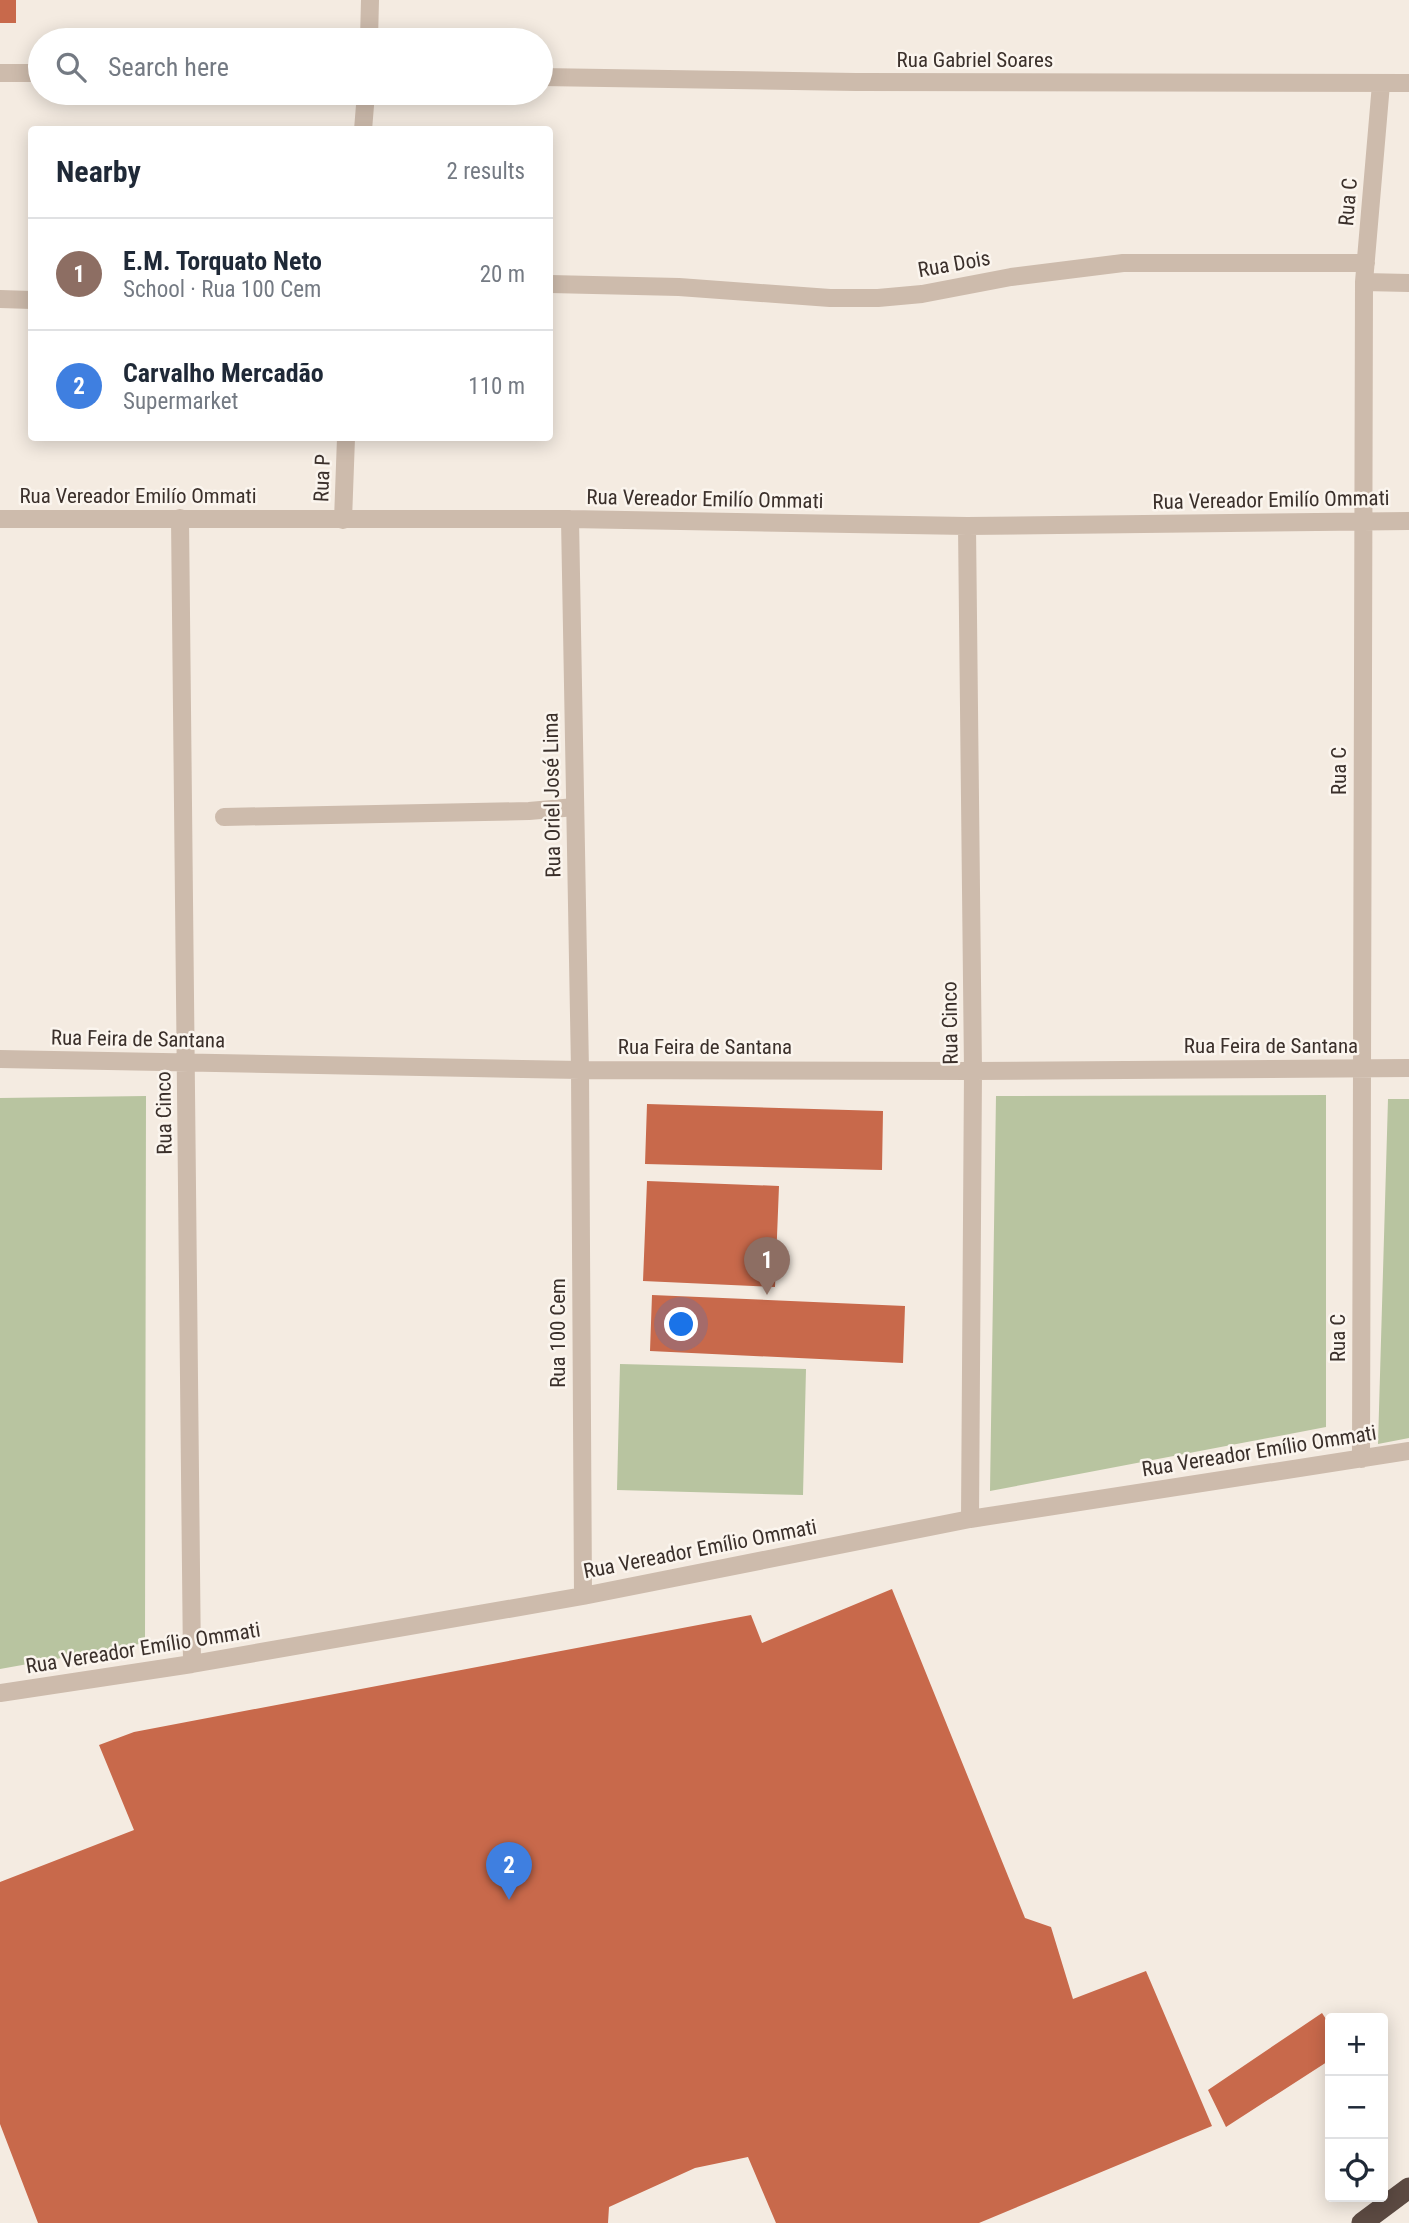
<!DOCTYPE html>
<html lang="en">
<head>
<meta charset="utf-8">
<style>
	:root { --surface:#fff; --page:#f6f6f7; --text:#1f2937; --muted:#747a83; --line:#e0e1e3; --accent:#1f5a5e }
	body { margin:0; font-family:"Roboto Condensed",sans-serif; background:var(--page); color:var(--text) }
	.controls { position:absolute; right:21px; bottom:21px; display:grid; overflow:hidden; border-radius:7px; box-shadow:0 4px 18px #0003 }
	.controls button { width:63px; height:63px; display:grid; place-items:center; padding:0; border:0; border-bottom:2px solid var(--line); background:var(--surface); color:var(--text); font:35px sans-serif }
	.you { position:absolute; left:682px; top:1325px; width:24px; height:24px; margin:-18px; border:5px solid #fff; border-radius:50%; background:#1a73e8; box-shadow:0 0 0 10px #1a73e833 }
	.badge { display:grid; place-items:center; width:46px; height:46px; border-radius:50%; background:var(--accent); color:#fff; font-size:23px; font-weight:700 }
	.pin { position:absolute; translate:-50% -58px; filter:drop-shadow(0 2px 4px #0008) }
	.pin::after { content:''; position:absolute; top:37px; width:24px; height:21px; background:inherit; clip-path:polygon(0 0,100% 0,50% 100%) }
	.list { margin:0; padding:0; list-style:none }
	h2 { display:flex; justify-content:space-between; align-items:center; height:91px; margin:0; padding:0 28px; font-size:30px }
	h2 small { font-size:23px; font-weight:400; color:var(--muted) }
	.list li { display:grid; grid-template-columns:46px 1fr auto; gap:21px; align-items:center; box-sizing:border-box; height:112px; padding:0 28px; border-top:2px solid var(--line) }
	.list b { display:block; font-size:26px; white-space:nowrap }
	.list p { margin:0; font-size:23px; white-space:nowrap; color:var(--muted) }
	.list em { font-size:23px; font-style:normal; color:var(--muted) }
	.icon { flex:none; width:38px; height:38px; fill:none; stroke:currentColor; stroke-width:2; stroke-linecap:round; stroke-linejoin:round }
	.map { position:relative; flex:none; width:1409px; height:2223px; overflow:hidden }
	.search { position:absolute; background:var(--surface); box-shadow:0 4px 18px #0003; left:28px; top:28px; width:525px; height:77px; display:flex; align-items:center; gap:18px; box-sizing:border-box; padding:0 24px; border-radius:38px; color:var(--muted); font-size:26px }
	.panel { position:absolute; background:var(--surface); box-shadow:0 4px 18px #0003; left:28px; top:126px; width:525px; height:315px; border-radius:7px }
	.map>svg:first-child { display:block }
</style>
</head>
<body>
<div class="map">
<svg width="1409" height="2223" viewBox="0 0 1409 2223">
	<rect width="100%" height="100%" fill="#f4ebe1"/>
	<path fill="#b8c4a0" d="M1326,1095V1427L990,1491L996,1096Z
		M146,1096L145,1643L0,1669V1098Z
		M1388,1099H1409V1438L1378,1444Z
		M620,1364L806,1369L803,1495L617,1490Z"/>
	<path fill="#c8694b" d="M0,0H16V23H0Z
		M647,1104L883,1111L882,1170L645,1164Z
		M647,1181L779,1186L775,1287L643,1281Z
		M652,1295L905,1306L903,1363L650,1351Z
		M892,1589L1025,1918L1051,1927L1073,1999L1146,1971L1212,2126L979,2223H776L748,2157L695,2168L609,2207L608,2223H38L0,2124V1882L134,1830L99,1745L134,1732L751,1615L762,1643Z
		M1322,2013L1330,2025V2060L1226,2127L1208,2090Z"/>
	<g fill="none" stroke-linecap="round" stroke-linejoin="round">
		<path stroke="#cdbbac" stroke-width="18" d="M224,817L529,811L575,807"/>
		<path stroke="#cdbbac" stroke-width="18" d="M369,40L370,0
			M0,73H40
			M541,77L856,82L1409,83
			M363,130L366,93
			M1364,282L1409,283
			M550,284L679,287L830,298H878L922,294L1011,277L1123,263H1366
			M0,299L32,300
			M180,518L192,1664
			M0,519H570L967,526L1409,521
			M570,519L580,1070L583,1596
			M343,520L346,438
			M967,526L973,1071L970,1519
			M0,1059L580,1070L973,1071L1409,1068
			M1361,1459L1364,282L1381,84
			M0,1693L192,1664L583,1596L970,1519L1409,1451"/>
		<path stroke="#5c4a42" stroke-width="21" d="M1362,2223L1409,2188"/>
	</g>
	<g text-anchor="middle" stroke-width="5" stroke-linejoin="round" paint-order="stroke">
		<g font-size="21" fill="#3b302b" stroke="#fbf5ee">
			<text x="975" y="67">Rua Gabriel Soares</text>
			<text transform="translate(1348 202) rotate(-85)" y="7">Rua C</text>
			<text transform="translate(954 264) rotate(-10)" y="7">Rua Dois</text>
			<text transform="translate(322 478) rotate(-88)" y="7">Rua P</text>
			<text x="138" y="503">Rua Vereador Emilío Ommati</text>
			<text transform="translate(705 499) rotate(1)" y="7">Rua Vereador Emilío Ommati</text>
			<text transform="translate(1271 500) rotate(-1)" y="7">Rua Vereador Emilío Ommati</text>
			<text transform="translate(1339 771) rotate(-90)" y="7">Rua C</text>
			<text transform="translate(552 795) rotate(-91)" y="7">Rua Oriel José Lima</text>
			<text transform="translate(950 1023) rotate(-91)" y="7">Rua Cinco</text>
			<text transform="translate(138 1039) rotate(1)" y="7">Rua Feira de Santana</text>
			<text x="1271" y="1053">Rua Feira de Santana</text>
			<text x="705" y="1054">Rua Feira de Santana</text>
			<text transform="translate(164 1113) rotate(-91)" y="7">Rua Cinco</text>
			<text transform="translate(558 1333) rotate(-90)" y="7">Rua 100 Cem</text>
			<text transform="translate(1338 1338) rotate(-90)" y="7">Rua C</text>
			<text transform="translate(1259 1451) rotate(-9)" y="7">Rua Vereador Emílio Ommati</text>
			<text transform="translate(700 1549) rotate(-11)" y="7">Rua Vereador Emílio Ommati</text>
			<text transform="translate(143 1648) rotate(-9)" y="7">Rua Vereador Emílio Ommati</text>
		</g>
	</g>
</svg>
<div class="controls">
<button>+</button>
<button>−</button>
<button><svg class="icon" aria-label="locate" viewBox="0 0 24 24"><circle cx="12" cy="12" r="6"/><path d="M12 2v4M12 18v4M2 12h4M18 12h4"/></svg></button>
</div>
<div class="you"></div>
<div class="pin badge" style="left:767px;top:1295px;background:#8d6e63">1</div>
<div class="pin badge" style="left:509px;top:1900px;background:#3f7fe0">2</div>
<div class="search"><svg class="icon" aria-label="search" viewBox="0 0 24 24"><circle cx="10" cy="10" r="6"/><path d="M15 15l6 6"/></svg>Search here</div>
<section class="panel">
<h2>Nearby<small>2 results</small></h2>
<ul class="list">
<li><span class="badge" style="background:#8d6e63">1</span><div><b>E.M. Torquato Neto</b><p>School · Rua 100 Cem</p></div><em>20 m</em></li>
<li><span class="badge" style="background:#3f7fe0">2</span><div><b>Carvalho Mercadão</b><p>Supermarket</p></div><em>110 m</em></li>
</ul>
</section>
</div>
</body>
</html>
